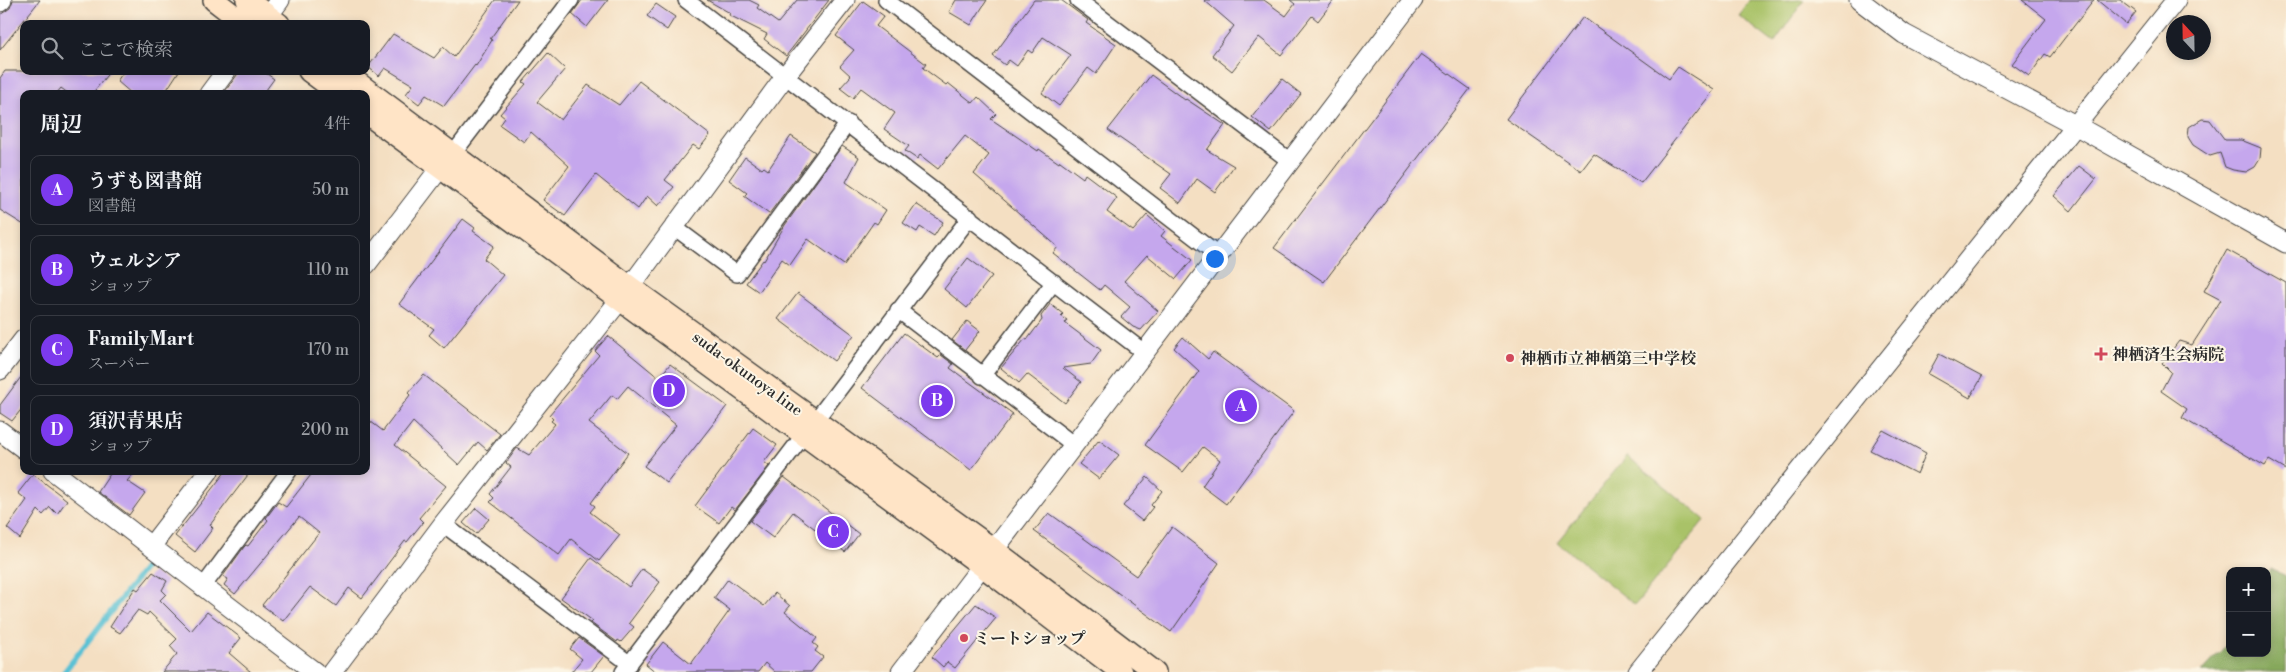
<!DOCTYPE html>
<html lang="ja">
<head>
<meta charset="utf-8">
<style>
	:root { --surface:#171b24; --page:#242831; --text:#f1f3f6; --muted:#9ea1a6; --line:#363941; --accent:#7c3aed }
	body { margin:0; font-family:"Libre Bodoni","Noto Serif JP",serif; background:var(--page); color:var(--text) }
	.controls { position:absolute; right:15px; bottom:15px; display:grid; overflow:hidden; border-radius:10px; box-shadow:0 2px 8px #0003 }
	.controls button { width:45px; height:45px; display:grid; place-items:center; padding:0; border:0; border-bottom:1px solid var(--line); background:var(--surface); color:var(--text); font:25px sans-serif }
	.compass { position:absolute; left:2166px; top:15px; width:45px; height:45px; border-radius:50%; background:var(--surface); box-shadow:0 2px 8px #0003; rotate:338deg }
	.you { position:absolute; left:1214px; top:258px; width:18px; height:18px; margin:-12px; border:4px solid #fff; border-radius:50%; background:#1a73e8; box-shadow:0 0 0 8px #1a73e833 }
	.badge { display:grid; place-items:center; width:32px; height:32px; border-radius:50%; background:var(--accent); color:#fff; font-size:16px; font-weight:700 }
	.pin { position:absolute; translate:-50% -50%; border:2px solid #fff; box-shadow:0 1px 5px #0006 }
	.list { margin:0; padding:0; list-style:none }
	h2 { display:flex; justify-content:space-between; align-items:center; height:65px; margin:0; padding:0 20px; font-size:21px }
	h2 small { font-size:16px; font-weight:400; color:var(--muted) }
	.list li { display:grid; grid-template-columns:32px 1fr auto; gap:15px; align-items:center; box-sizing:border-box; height:70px; margin:0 10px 10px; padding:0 10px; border:1px solid var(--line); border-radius:10px }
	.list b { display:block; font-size:19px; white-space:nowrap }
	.list p { margin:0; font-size:16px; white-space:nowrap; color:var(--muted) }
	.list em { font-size:16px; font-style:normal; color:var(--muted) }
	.icon { flex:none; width:28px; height:28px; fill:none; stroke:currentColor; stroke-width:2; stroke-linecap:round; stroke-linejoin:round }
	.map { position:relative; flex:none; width:2286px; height:672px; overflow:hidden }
	.search { position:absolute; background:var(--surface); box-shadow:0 2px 8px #0003; left:20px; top:20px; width:350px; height:55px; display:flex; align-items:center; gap:12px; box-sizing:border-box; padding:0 18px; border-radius:10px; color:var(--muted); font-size:19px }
	.panel { position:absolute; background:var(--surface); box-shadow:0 2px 8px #0003; left:20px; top:90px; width:350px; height:385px; border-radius:10px }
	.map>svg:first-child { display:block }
</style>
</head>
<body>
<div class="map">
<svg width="2286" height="672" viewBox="0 0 2286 672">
	<rect width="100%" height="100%" fill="#fcf5e5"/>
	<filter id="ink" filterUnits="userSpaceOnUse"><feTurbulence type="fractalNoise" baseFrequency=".02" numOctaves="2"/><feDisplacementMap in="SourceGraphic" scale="10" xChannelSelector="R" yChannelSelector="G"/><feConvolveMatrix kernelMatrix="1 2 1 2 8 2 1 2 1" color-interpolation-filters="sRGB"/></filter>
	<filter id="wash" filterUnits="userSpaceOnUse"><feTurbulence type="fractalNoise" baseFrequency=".0096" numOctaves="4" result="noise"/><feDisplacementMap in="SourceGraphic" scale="20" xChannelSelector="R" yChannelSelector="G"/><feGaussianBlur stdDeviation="1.12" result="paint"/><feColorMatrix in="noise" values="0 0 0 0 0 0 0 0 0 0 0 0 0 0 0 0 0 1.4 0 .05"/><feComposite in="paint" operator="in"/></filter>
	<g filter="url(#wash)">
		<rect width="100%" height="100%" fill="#f4dfc2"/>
		<path fill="#a9c268" stroke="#6a764a" d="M1750,0H1804L1774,43L1738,15Z
			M1627,456L1705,520L1635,605L1557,542Z"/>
		<path fill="#86a85c" stroke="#586a44" d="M2271,569L2286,576V672H2202L2230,641V653H2267V574Z"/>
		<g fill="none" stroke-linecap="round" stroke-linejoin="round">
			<path stroke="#58c1d4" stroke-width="5.5" d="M64,672L151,560"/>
		</g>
		<g id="blocks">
			<path fill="#c5a7ed" d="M13,0H40L0,50V15L10,8Z
				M495,0H518L490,39L492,40L476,66L475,65L444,106L426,95L419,104L406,94L413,85L385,68L379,76L368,67L393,34L434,58L443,47L454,57Z
				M582,0H608L587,27L572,14Z
				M707,0H749L759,5L757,8L778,23L797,0H829L786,56L764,39L767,34L729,15L730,13Z
				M956,0H987L971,25L949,12Z
				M1034,0H1061L1088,20L1086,23L1116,44L1096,74L1088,68L1059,106L1042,93L1071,55L1043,37L1032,53L1028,50L1017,66L1009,60L1005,65L993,56Z
				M1204,0H1264L1286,16L1295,4L1290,0H1334L1318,21L1312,16L1281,55L1259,37L1232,71L1212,55L1234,26Z
				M2022,0H2094L2050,57L2045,54L2029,76L2012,64L2046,19Z
				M2097,0H2120L2136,12L2126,24Z
				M863,1L884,16L876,26L926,64L923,68L946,85L948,83L973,103L978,97L996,114L991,119L1038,151L1039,149L1059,163L1060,161L1083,178L1085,174L1117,198L1107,212L1133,231L1147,215L1165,231L1161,236L1192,260L1176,279L1147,255L1124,281L1158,311L1141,330L1133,327L1121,317L1130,307L1104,285L1100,290L1053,253L1058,247L974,174L989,155L965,136L938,169L920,155L917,159L905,151L909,146L884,129L895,113L861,88L853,98L840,88L851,76L840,66L854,50L836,36Z
				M656,4L675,17L667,30L647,16Z
				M1583,17L1669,79L1678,67L1714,90L1641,183L1594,154L1581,171L1506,119Z
				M548,53L565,69L537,102L561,120L588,85L619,105L639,81L710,135L699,149L693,145L665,180L674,187L658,206L647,196L638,209L596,175L565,216L543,200L569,166L531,132L524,142L500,125L505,118L500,114L526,84L523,82Z
				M1421,54L1470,89L1324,282L1274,248Z
				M5,71H110L92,94H69L61,88L56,94H24V225L0,210V78Z
				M124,71H179L164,94H132L117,81Z
				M240,71H263L274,79L263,94H223Z
				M1151,75L1185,100L1186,99L1225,125L1207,150L1234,166L1215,192L1197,179L1180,203L1160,188L1171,174L1108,130Z
				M1282,79L1301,94L1271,132L1252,117Z
				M2202,119L2210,120L2225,140H2241L2261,148L2260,159L2255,167L2246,172L2233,170L2225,167L2220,153L2210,156L2193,145L2188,137L2189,127Z
				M791,136L815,152L769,214L744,196L747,193L729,180L745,157L762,169L764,167L768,170Z
				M842,146L859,157L846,182L886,210L877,224L874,222L844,265L808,239L790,265L782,259L759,292L746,283L763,260L764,261L785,225Z
				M2079,166L2096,179L2071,211L2054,196Z
				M916,204L943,222L934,236L920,227L917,232L903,223Z
				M463,219L475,228L473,231L494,246L484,259L503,275L444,348L429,335L434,329L399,304Z
				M2227,250L2286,283V470L2269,460L2265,466L2182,418L2187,409L2161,391L2171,372L2162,363L2179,341L2192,345L2221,300L2204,291Z
				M968,258L992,276L967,308L944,289Z
				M798,293L854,335L834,361L778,319Z
				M1050,304L1063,314L1061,316L1067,320L1065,323L1101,350L1091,364L1063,368L1081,382L1065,403L1027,374L1019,383L1001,368L1025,339L1027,340L1042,320L1041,316Z
				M967,321L980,331L965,350L952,340Z
				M904,333L938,358L941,355L953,364L950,368L1013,414L971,470L862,388Z
				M608,336L659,378L670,364L727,406L667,483L644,466L676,425L628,386L617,399L612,395L589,423L628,453L591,503L595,506L590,512L620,535L599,561L571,539L559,555L490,502L494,498L490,494L511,467L506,463L517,448L529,455L555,424L551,421L553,419L549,415L599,355L595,351Z
				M1183,337L1208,359L1213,352L1294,411L1226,504L1202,486L1220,460L1203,447L1183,472L1145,445L1199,371L1174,348Z
				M1939,354L1982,377L1970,398L1928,374Z
				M24,373V406L12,421L0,413V405Z
				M424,375L500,434L487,450L478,442L459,465L413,422L395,445L446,486L419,518L423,522L407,542L405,541L362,598L349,588L336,606L310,587L283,621L262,605L319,533L299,517L235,594L224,585L228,579L223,576L244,547L246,545L248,546L268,520L266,518L278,502L286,507L314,471H366V418L383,431L410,395L408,393Z
				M753,428L777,445L764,462L769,466L735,510L731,507L719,523L695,506Z
				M1883,430L1926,453L1917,474L1870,450Z
				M1099,440L1119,455L1099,479L1079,464Z
				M112,471H136L127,481L145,493L129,515L98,492Z
				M226,471H251L210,525L213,528L195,552L175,536Z
				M33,474L67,500L57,514L50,507L43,515L38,510L20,539L7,528L27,500L18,493Z
				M784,477L859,534L845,552L793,512L773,538L750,521Z
				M1147,477L1162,491L1151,505L1153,507L1142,521L1123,506Z
				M476,508L489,519L476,534L463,523Z
				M1049,513L1136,576L1172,527L1219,563L1171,632L1034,531Z
				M591,558L629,587L642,569L660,582L629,623L634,627L621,642L618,640L617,642L591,623L593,621L561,598Z
				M153,572L167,581L162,590L166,594L160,600L191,631L207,612L241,638L229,653L251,672H162L177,654L170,646L177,639L149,612L147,615L138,610L120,633L110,627L135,588L138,590Z
				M728,579L764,606L775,593L790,606L785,612L817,638L813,643L818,647L815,651L823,657L811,672H775L765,663L758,672H656L646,664L663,642L691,664L730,610L714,598Z
				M976,604L996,618L955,668L947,662L943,667L932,657Z
				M579,638L604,656L591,672H571L582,659L570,649Z"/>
		</g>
	</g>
	<g filter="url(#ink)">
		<use href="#blocks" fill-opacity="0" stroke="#494642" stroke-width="1"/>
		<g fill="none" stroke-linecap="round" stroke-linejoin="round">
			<g stroke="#494642" stroke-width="18">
				<path id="minor" d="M686,0L1145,353
					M886,0L1219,256
					M1078,0L1290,161
					M453,154L571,0
					M674,227L737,274L848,123
					M898,310L1074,445
					M982,376L1054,282
					M815,421L970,217
					M443,524L630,664
					M202,588L289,471
					M623,672L803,436"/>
			</g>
			<g stroke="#494642" stroke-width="21">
				<path id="tertiary" d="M1859,0L1904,34L2075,125L2286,243
					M0,2L2,0
					M262,24L280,0
					M209,94L226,71
					M366,265L440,168
					M0,370L24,339
					M0,431L24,449
					M53,471C141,538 227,606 315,672
					M152,545L209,471
					M332,672L443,524L630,287L786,75L845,0
					M901,672L1413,0
					M1638,672L2176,0"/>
			</g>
			<g stroke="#494642" stroke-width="24">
				<path id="secondary" d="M214,0L245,24
					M247,0L279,24
					M309,71L340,94
					M342,71L630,287L993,549L1155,672
					M366,113L981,565L1121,672"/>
			</g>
			<use href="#minor" stroke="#fff" stroke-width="15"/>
			<use href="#tertiary" stroke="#fff" stroke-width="19"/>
			<use href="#secondary" stroke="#ffe4c6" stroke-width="21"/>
		</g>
	</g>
	<g fill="#d1495b" stroke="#fcf5e5" stroke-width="2">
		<path d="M2098.5 346.5h5v5h5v5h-5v5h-5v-5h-5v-5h5z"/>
		<circle cx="1510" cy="358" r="5"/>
		<circle cx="964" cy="638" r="5"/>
	</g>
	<g text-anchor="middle" stroke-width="4" stroke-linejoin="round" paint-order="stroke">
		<g font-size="16" font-weight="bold" fill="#2b2b2b" stroke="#fcf5e5" text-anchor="start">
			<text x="2112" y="360">神栖済生会病院</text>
			<text x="1520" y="364">神栖市立神栖第三中学校</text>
			<text x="974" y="644">ミートショップ</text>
		</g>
		<g font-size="16" fill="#2b2b2b" stroke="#fcf5e5">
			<text transform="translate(748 373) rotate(36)" y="6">suda-okunoya line</text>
		</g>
	</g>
</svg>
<div class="controls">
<button>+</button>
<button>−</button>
</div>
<svg class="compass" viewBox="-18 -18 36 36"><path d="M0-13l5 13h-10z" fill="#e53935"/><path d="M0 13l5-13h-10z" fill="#9ea1a6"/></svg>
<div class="you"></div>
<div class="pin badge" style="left:1241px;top:406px">A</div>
<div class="pin badge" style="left:937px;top:401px">B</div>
<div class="pin badge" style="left:833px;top:532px">C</div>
<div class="pin badge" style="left:669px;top:391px">D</div>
<div class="search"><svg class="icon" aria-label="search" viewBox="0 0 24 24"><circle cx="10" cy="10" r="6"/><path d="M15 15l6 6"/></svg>ここで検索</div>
<section class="panel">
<h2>周辺<small>4件</small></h2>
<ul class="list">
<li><span class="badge">A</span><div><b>うずも図書館</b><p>図書館</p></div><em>50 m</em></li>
<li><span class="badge">B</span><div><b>ウェルシア</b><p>ショップ</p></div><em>110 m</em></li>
<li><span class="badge">C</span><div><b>FamilyMart</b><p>スーパー</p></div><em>170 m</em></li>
<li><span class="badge">D</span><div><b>須沢青果店</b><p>ショップ</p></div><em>200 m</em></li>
</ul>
</section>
</div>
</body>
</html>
